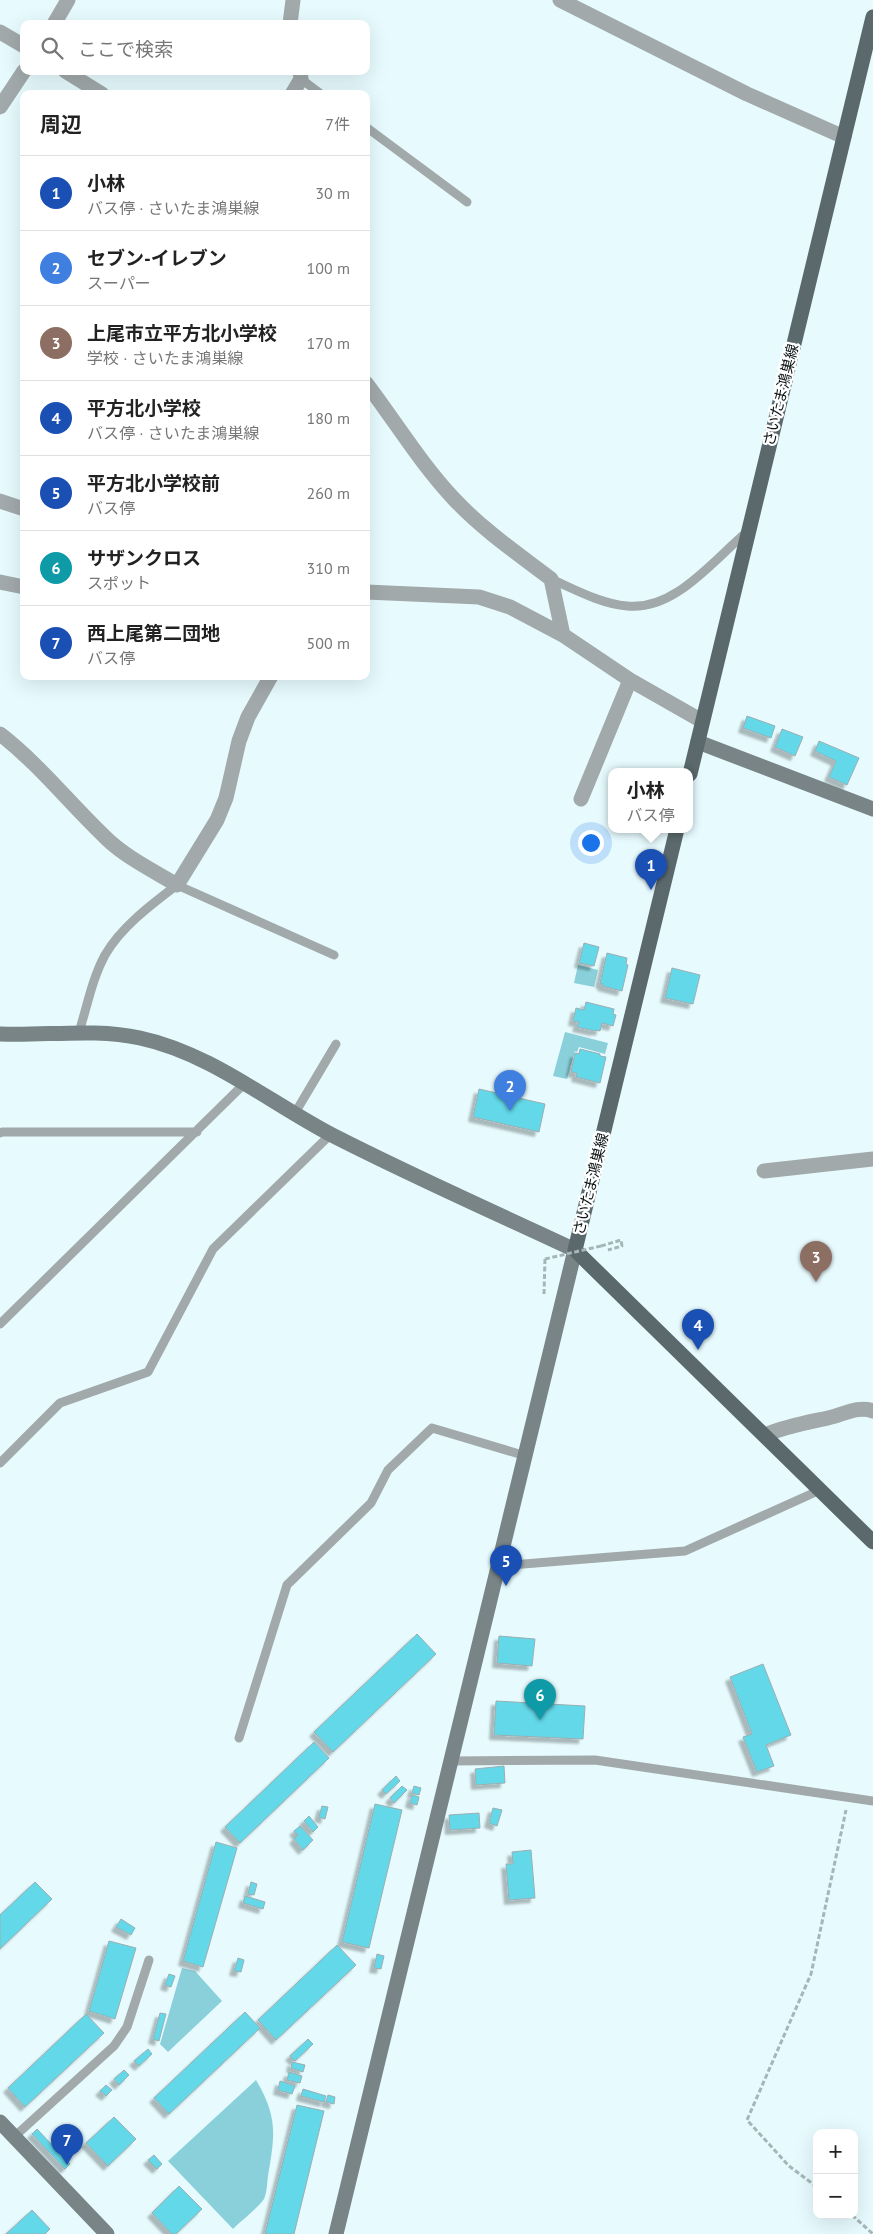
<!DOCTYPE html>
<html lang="ja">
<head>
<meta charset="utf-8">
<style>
	:root { --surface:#fff; --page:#f6f6f6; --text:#222; --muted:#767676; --line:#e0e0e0; --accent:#db2777 }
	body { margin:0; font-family:"PT Sans","Noto Sans JP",sans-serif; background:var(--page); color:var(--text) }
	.controls { position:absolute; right:15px; bottom:15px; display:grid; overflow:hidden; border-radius:10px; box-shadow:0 5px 20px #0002 }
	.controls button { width:45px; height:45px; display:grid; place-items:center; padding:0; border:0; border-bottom:1px solid var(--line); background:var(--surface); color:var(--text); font:25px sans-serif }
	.you { position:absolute; left:590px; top:842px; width:18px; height:18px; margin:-12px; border:4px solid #fff; border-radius:50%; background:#1a73e8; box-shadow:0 0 0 8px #1a73e833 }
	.badge { display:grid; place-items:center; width:32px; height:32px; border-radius:50%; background:var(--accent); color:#fff; font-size:16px; font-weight:700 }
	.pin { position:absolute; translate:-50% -41px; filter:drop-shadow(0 1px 2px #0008) }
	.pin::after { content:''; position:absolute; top:26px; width:18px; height:15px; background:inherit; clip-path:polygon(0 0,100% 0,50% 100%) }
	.popup { position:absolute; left:608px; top:768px; width:85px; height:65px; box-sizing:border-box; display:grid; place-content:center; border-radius:10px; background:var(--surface); filter:drop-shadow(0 1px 4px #0005); font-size:16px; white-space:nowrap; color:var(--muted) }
	.popup b { font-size:19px; color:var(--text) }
	.popup::after { content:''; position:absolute; left:50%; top:100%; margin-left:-10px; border:10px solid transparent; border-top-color:var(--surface) }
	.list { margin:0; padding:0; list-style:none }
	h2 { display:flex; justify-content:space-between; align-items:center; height:65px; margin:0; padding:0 20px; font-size:21px }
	h2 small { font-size:16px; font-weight:400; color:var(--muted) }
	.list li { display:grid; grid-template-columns:32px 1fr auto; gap:15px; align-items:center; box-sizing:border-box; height:75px; padding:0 20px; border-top:1px solid var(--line) }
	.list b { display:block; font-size:19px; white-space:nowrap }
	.list p { margin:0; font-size:16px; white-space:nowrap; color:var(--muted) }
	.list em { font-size:16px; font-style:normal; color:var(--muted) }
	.icon { flex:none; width:28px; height:28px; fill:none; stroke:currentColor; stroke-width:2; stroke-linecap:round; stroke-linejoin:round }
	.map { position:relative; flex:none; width:873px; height:2234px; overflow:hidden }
	.search { position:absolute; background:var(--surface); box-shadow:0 5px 20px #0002; left:20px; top:20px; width:350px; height:55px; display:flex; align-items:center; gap:12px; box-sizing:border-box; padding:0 18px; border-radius:10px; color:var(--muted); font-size:19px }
	.panel { position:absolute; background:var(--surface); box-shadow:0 5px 20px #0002; left:20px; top:90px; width:350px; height:590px; border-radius:10px }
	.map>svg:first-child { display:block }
</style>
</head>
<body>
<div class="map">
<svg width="873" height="2234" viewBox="0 0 873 2234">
	<defs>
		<filter id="shadow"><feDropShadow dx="-4.5" dy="4.5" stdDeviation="1" flood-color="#0004"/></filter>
	</defs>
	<rect width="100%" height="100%" fill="#e7fbfe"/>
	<path fill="#8ad0db" d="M578,965L598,970L594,987L574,983Z
		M565,1032L608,1043L605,1054L579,1047L577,1052L575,1051L567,1079L553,1076Z
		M182,1968L195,1971L222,2001L168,2052L160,2044Z
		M256,2080C278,2117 275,2135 268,2176C267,2183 267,2193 264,2199C258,2208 241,2221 233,2229L168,2161Z"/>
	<path fill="#62d8e9" stroke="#9baeb1" filter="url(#shadow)" d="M747,716L775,726L771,738L743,728Z
		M782,729L803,737L795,756L775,747Z
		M819,741L859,758L847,785L829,777L836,761L815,751Z
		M584,943L599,947L594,966L579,963Z
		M607,953L627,958L626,964L628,965L622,991L602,986L603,984L600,983Z
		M672,968L700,975L693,1004L665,998Z
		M586,1002L614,1009L613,1014L616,1015L613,1026L602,1023L600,1031L596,1030L595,1031L577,1027L579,1022L573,1021L576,1008L584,1010Z
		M580,1049L600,1054V1056L606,1057L600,1083L576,1077L577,1073L571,1072L575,1053L579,1054Z
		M479,1089L545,1104L539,1132L473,1117Z
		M417,1634L436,1654L333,1752L314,1732Z
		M499,1636L535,1639L532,1666L497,1663Z
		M763,1664L791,1735L766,1745L774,1766L757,1772L743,1737L752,1734L730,1677Z
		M496,1701L585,1706L583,1739L494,1735Z
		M314,1742L329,1758L240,1843L225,1827Z
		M504,1766L505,1783L476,1785L475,1769Z
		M396,1776L400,1781L386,1794L382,1790Z
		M402,1786L407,1790L394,1803L390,1798Z
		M414,1786L421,1788L419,1795L412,1793Z
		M412,1795L419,1797L417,1805L410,1803Z
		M375,1804L402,1810L369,1948L342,1942Z
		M322,1806L328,1807L325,1819L319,1817Z
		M493,1808L502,1810L497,1826L489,1823Z
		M479,1813L480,1828L450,1830L449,1815Z
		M309,1816L318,1827L313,1832L304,1821Z
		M300,1826L313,1840L303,1850L294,1839L298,1835L294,1831Z
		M216,1842L237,1848L203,1967L183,1961Z
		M531,1850L535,1898L509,1900L506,1864H513L512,1852Z
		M35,1882L52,1899L0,1949V1915Z
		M251,1882L257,1884L254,1895L248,1894Z
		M245,1896L265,1902L263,1909L243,1903Z
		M121,1919L135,1928L131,1935L116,1927Z
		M109,1941L136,1948L115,2019L89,2011Z
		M337,1945L356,1965L276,2040L258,2020Z
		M377,1954L384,1956L381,1969L374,1968Z
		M238,1958L244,1960L241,1972L234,1971Z
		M169,1974L175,1976L171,1987L165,1985Z
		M245,2012L260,2028L169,2114L154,2098Z
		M160,2013L166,2014L159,2041L153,2039Z
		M86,2014L104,2033L25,2107L8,2088Z
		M308,2039L313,2044L295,2061L290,2056Z
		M148,2049L152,2054L139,2066L134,2061Z
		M292,2062L305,2065L303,2072L291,2068Z
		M124,2070L129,2075L119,2085L114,2079Z
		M289,2072L302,2076L300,2083L287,2080Z
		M280,2081L295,2086L292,2094L278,2090Z
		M106,2085L112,2090L106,2096L100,2091Z
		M303,2089L326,2096L324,2102L301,2096Z
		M328,2095L335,2097L334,2104L326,2102Z
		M297,2105L324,2111L294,2234H265Z
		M114,2117L136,2139L108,2166L86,2143Z
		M37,2129L70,2164L65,2169L32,2134Z
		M154,2155L162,2164L157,2169L148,2160Z
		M179,2186L202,2209L176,2234H172L152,2213Z
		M32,2210L50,2229L45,2234H6Z"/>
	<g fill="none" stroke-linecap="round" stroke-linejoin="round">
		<path stroke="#a6b6b8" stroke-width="3" stroke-dasharray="5 2.5" stroke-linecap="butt" d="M601,1246L621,1240L622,1246L608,1250
			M544,1294L545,1259
			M817,2187L789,2166L747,2120L811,1974L846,1810
			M852,2215L873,2234"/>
		<path stroke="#a1a9aa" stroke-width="9" d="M301,79L321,94
			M366,127L467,202
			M551,579C574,589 601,604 627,606C675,611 713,560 747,532
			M79,1032C87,1007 92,979 105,955C121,927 152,904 177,885L334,955
			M295,1113L336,1044
			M0,1133L2,1132H197
			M0,1324L244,1084
			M0,1463L60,1403L148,1372L213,1249L331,1134
			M499,1566L685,1551L820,1490
			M239,1738L287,1585L371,1503L388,1470L432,1428L526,1456
			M451,1761L595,1760L873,1801
			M14,2137L114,2046L127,2027L149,1960"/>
		<path stroke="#a1a9aa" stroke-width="15" d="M560,0L747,94L844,137
			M54,24L68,0
			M290,24L293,0
			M0,32L24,46
			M65,71L102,94
			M292,94L301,79L300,71
			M0,107L24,71
			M366,383C395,421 421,464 454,499C482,529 518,554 551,579L563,635
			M0,501L24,509
			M0,582L24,587
			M366,592L479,597L510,607L563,635L630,680L702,721
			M0,734C40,765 70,804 107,839C127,858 154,871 177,885L217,820L226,798L239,741L248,717L271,676
			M581,799L630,680
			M764,1171L873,1159
			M765,1435C787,1426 805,1423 828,1418C842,1415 859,1405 873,1411"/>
		<path stroke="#788486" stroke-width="15" d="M698,742L873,809
			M0,1034C46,1036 94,1028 140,1038C210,1053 269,1102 332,1135C412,1176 494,1212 575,1250L336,2234
			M0,2122L107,2234"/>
		<path stroke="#5b696c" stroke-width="15" d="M690,774L873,17
			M677,829L575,1250L873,1542"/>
		<path stroke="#a6b6b8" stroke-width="3" stroke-dasharray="5 2.5" stroke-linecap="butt" d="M545,1259L601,1246"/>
	</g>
	<g text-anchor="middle" stroke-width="4.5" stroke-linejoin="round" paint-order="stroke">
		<g font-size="15" fill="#0f1617" stroke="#fff">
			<text transform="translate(781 395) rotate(-76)" y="5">さいたま鴻巣線</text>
			<text transform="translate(591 1184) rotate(-76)" y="5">さいたま鴻巣線</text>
		</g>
	</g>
</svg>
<div class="controls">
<button>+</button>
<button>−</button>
</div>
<div class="you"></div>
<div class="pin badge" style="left:651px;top:890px;background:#1a4fb4">1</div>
<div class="popup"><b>小林</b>バス停</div>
<div class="pin badge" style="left:510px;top:1111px;background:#3f7fe0">2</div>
<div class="pin badge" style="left:816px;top:1282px;background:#8d6e63">3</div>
<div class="pin badge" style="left:698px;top:1350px;background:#1a4fb4">4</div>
<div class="pin badge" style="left:506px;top:1586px;background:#1a4fb4">5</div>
<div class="pin badge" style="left:540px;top:1720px;background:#0f9aa8">6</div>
<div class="pin badge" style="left:67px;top:2165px;background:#1a4fb4">7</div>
<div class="search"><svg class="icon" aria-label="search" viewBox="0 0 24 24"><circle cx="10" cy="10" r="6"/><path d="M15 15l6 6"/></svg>ここで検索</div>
<section class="panel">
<h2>周辺<small>7件</small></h2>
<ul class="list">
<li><span class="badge" style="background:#1a4fb4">1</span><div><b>小林</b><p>バス停 · さいたま鴻巣線</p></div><em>30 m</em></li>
<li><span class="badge" style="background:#3f7fe0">2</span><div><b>セブン-イレブン</b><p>スーパー</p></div><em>100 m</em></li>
<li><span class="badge" style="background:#8d6e63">3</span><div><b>上尾市立平方北小学校</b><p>学校 · さいたま鴻巣線</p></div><em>170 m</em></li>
<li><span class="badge" style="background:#1a4fb4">4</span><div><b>平方北小学校</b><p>バス停 · さいたま鴻巣線</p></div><em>180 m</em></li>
<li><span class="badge" style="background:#1a4fb4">5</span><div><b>平方北小学校前</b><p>バス停</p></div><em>260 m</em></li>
<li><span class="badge" style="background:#0f9aa8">6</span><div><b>サザンクロス</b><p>スポット</p></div><em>310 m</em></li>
<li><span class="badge" style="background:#1a4fb4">7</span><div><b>西上尾第二団地</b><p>バス停</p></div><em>500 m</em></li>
</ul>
</section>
</div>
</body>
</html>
